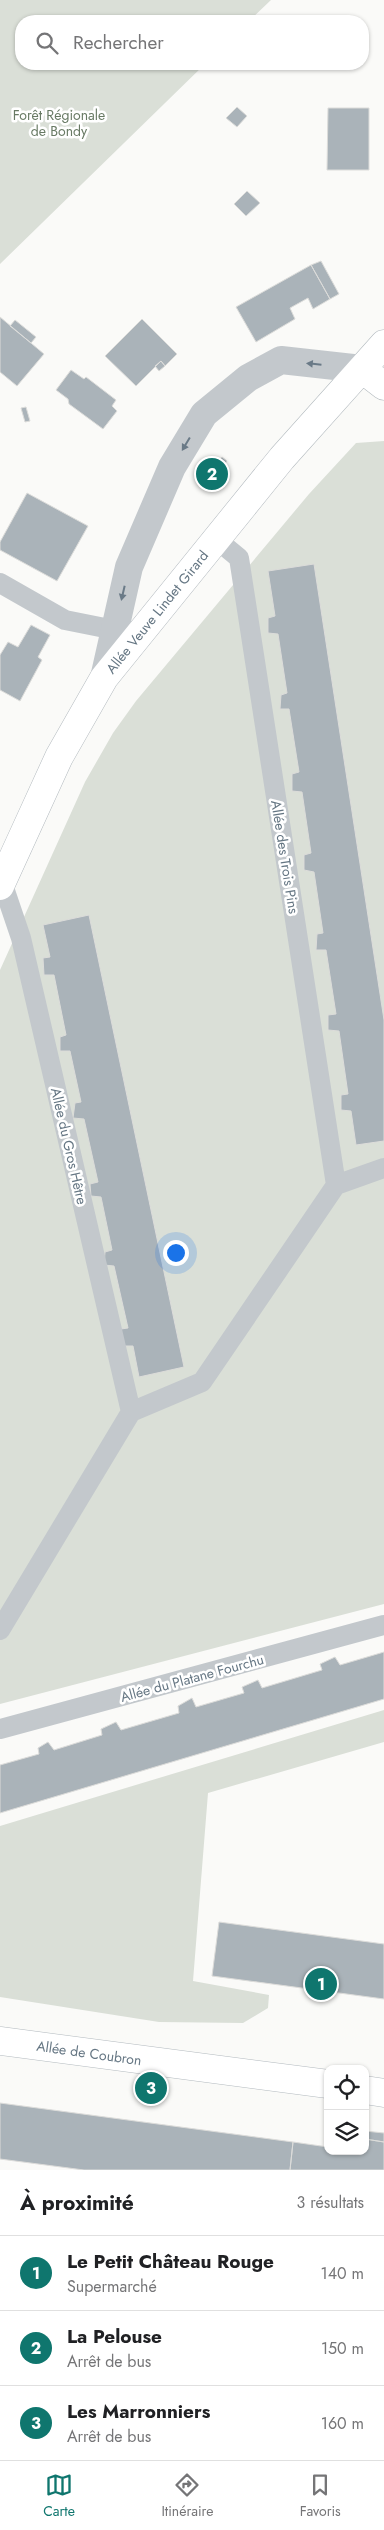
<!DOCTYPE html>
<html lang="fr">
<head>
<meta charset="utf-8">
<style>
	:root { --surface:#fff; --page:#f6f6f6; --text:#202124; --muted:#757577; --line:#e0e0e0; --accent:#0f766e }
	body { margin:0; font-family:Jost,sans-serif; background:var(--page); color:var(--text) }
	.controls { position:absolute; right:15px; bottom:15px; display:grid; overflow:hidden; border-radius:10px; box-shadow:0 1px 4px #0004 }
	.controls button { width:45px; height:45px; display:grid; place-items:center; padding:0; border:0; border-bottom:1px solid var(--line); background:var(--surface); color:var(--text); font:25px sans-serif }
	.you { position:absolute; left:175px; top:1252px; width:18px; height:18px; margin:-12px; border:4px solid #fff; border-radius:50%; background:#1a73e8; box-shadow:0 0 0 8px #1a73e833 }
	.badge { display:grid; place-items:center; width:32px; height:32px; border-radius:50%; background:var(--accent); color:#fff; font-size:16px; font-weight:700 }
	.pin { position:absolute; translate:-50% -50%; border:2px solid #fff; box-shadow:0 1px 5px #0006 }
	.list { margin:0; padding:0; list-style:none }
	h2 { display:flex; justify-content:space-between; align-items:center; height:65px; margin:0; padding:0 20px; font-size:21px }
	h2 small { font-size:16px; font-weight:400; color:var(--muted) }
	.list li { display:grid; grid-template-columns:32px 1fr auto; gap:15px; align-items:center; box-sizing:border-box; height:75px; padding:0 20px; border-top:1px solid var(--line) }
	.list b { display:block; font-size:19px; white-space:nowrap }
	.list p { margin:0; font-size:16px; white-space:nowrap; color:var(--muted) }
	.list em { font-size:16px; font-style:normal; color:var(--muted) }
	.icon { flex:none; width:28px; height:28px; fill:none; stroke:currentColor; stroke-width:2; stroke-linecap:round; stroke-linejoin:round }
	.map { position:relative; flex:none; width:384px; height:2170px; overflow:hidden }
	.search { position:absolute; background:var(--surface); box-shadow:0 1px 4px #0004; left:15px; right:15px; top:15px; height:55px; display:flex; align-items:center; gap:12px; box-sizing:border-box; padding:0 18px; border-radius:20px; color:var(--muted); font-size:19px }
	.sheet { height:290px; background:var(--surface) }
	nav { display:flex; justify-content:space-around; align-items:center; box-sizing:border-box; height:70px; border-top:1px solid var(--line); background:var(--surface); font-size:14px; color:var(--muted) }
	nav a { display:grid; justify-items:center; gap:2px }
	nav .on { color:var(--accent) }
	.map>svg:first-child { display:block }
</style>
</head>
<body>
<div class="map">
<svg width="384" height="2170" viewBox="0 0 384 2170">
	<rect width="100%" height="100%" fill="#fafaf8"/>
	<path fill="#dadfd7" d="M0,0H271L249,21H21V64H205L0,264Z
		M384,441V1604L0,1704V970L85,782L113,733L136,701L309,494L356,443Z
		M384,1710V1742L208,1793L193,1981L269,1995L268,2008L243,2023L159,2022L0,1997V1826Z"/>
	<path fill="#aab3b9" stroke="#dcdcda" d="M237,107L247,116L237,127L226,118Z
		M328,108H369V170H327Z
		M247,191L260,203L246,216L234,204Z
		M321,261L339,294L330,299L311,265Z
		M311,265L330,299L313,309L308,298L290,308L295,319L256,342L236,307Z
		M0,317L44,354L17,386L0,372Z
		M142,319L177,354L165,366L161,361L136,386L105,356Z
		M15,320L36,337L31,343L10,326Z
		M161,361L165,366L159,371L155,366Z
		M71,370L84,379L86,377L116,400L112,406L117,411L103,429L69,404L68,399L56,390Z
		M26,407L30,421L25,422L21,408Z
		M222,457L227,461L214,477L208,472Z
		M27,493L88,526L57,581L0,550V542Z
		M314,564L384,1020V1141L356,1145L351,1111L341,1110V1095L348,1094L339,1031L328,1030V1015L336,1014L326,950H316L317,934L323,933L314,872L304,870V855L311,853L302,792L292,791V774L299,772L289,709H280L281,695L287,693L278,634L268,633V618L275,616L268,571Z
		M31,625L50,635L38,657L42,660L20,701L0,690V655L8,642L18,647Z
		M89,915L184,1367L139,1377L133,1346H123L121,1329L128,1328L114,1266L104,1265L105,1252L112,1250L101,1197L91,1196L90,1184L98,1182L84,1119L73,1118L75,1103L81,1102L70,1051H60V1037L66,1035L54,975H44L43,958L50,957L43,925Z
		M384,1652V1699L0,1813V1765L39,1754L38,1748L48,1742L54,1750L102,1735L101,1729L116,1722L121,1730L179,1713L178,1706L192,1698L196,1707L244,1693L242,1687L258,1680L262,1688L322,1670L320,1664L335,1657L340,1665Z
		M219,1922L384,1944V1999L212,1976Z
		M0,2103L293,2142L290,2170H84L0,2159Z
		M365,2131L384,2133V2142L365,2139Z
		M365,2139L384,2142V2170H290L293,2142L328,2147V2151H365Z"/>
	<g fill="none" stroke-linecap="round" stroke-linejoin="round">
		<g stroke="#b3babf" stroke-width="29">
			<path id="secondary" d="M362,369L384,386
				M0,886L59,757L104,678L282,458L384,344
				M0,2041L328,2084
				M365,2090L384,2093"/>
		</g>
		<path stroke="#c3c8cc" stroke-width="20" d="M216,539L239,558L336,1185
			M0,583L65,620L115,630
			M2,882L21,938L131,1412
			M0,1630L131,1412L202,1382L336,1185L384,1168
			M0,1729L384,1625"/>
		<path stroke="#c3c8cc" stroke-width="28" d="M104,678L129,567L172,467L204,414L248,378L281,360L362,369"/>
		<use href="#secondary" stroke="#fff" stroke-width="28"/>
	</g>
	<defs><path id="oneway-solid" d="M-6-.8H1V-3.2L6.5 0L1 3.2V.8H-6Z" transform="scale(1.25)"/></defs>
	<g fill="#6a7a87">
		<use href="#oneway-solid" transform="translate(314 364) rotate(-174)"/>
		<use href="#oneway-solid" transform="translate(186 444) rotate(121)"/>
		<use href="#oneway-solid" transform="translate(123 593) rotate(103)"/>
	</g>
	<g text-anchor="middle" stroke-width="5" stroke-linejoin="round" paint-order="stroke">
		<g font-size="14" fill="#687a64" stroke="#fff">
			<text x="59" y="120">Forêt Régionale<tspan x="59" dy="16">de Bondy</tspan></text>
		</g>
		<g font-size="14" fill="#657683" stroke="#fff">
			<text transform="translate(157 612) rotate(-51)" y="5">Allée Veuve Lindet Girard</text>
			<text transform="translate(285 857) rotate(81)" y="5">Allée des Trois Pins</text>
			<text transform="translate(69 1146) rotate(77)" y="5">Allée du Gros Hêtre</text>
			<text transform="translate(192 1678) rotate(-15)" y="5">Allée du Platane Fourchu</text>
			<text transform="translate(89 2053) rotate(8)" y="5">Allée de Coubron</text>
		</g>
	</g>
</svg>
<div class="controls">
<button><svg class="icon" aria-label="locate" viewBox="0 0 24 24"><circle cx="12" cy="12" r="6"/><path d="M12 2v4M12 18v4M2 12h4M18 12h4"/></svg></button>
<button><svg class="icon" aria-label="layers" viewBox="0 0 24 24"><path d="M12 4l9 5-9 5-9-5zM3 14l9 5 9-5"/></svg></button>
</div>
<div class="you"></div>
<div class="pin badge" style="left:321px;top:1984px">1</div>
<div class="pin badge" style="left:212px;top:474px">2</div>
<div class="pin badge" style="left:151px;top:2088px">3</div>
<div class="search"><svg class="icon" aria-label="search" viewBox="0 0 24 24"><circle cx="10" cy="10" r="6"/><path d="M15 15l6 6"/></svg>Rechercher</div>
</div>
<section class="sheet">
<h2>À proximité<small>3 résultats</small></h2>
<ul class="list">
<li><span class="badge">1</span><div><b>Le Petit Château Rouge</b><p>Supermarché</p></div><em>140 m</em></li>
<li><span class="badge">2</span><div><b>La Pelouse</b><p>Arrêt de bus</p></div><em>150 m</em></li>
<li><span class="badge">3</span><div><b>Les Marronniers</b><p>Arrêt de bus</p></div><em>160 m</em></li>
</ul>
</section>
<nav>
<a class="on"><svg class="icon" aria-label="map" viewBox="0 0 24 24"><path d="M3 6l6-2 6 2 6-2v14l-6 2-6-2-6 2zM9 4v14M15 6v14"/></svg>Carte</a>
<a><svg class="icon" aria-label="directions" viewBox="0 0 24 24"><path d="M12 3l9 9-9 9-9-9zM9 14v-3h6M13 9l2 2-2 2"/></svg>Itinéraire</a>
<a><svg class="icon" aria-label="saved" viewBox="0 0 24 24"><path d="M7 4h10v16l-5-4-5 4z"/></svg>Favoris</a>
</nav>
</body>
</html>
